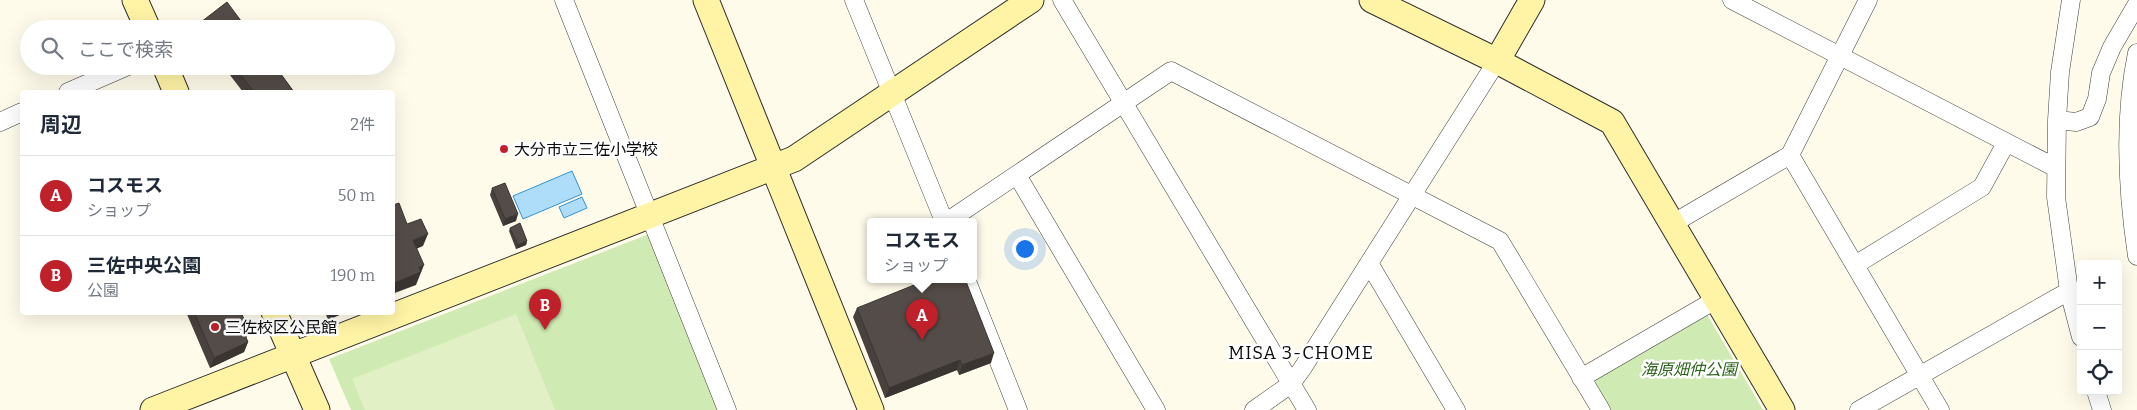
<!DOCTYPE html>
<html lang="ja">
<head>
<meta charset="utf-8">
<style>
	:root { --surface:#fff; --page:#f2f2f3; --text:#1f2937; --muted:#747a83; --line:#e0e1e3; --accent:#bf202a }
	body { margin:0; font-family:Bitter,"Noto Sans JP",serif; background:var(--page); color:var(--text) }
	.controls { position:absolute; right:15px; bottom:15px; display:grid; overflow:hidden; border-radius:5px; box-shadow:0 5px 20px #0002 }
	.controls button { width:45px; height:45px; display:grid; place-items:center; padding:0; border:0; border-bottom:1px solid var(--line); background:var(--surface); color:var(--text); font:25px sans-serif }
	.you { position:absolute; left:1024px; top:248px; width:18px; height:18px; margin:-12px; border:4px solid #fff; border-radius:50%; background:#1a73e8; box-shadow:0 0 0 8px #1a73e833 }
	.badge { display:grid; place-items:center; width:32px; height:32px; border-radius:50%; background:var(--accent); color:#fff; font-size:16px; font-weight:700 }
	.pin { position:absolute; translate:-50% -41px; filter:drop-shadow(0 1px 2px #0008) }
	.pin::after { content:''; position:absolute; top:26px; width:18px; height:15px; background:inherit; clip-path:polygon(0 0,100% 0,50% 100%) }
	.popup { position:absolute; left:867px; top:218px; width:110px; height:65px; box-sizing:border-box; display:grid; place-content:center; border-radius:5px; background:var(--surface); filter:drop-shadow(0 1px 4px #0005); font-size:16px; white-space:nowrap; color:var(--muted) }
	.popup b { font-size:19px; color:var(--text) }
	.popup::after { content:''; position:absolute; left:50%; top:100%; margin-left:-10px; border:10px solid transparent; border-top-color:var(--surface) }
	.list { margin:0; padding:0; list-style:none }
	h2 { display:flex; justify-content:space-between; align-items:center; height:65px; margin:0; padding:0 20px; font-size:21px }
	h2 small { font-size:16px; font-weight:400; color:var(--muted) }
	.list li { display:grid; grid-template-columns:32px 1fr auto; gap:15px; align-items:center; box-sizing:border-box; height:80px; padding:0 20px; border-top:1px solid var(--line) }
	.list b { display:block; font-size:19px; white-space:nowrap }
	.list p { margin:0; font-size:16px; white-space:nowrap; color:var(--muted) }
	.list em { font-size:16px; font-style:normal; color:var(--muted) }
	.icon { flex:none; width:28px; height:28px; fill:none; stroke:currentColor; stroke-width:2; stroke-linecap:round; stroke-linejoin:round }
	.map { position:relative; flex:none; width:2137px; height:410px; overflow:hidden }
	.search { position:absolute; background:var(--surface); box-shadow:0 5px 20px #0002; left:20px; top:20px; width:375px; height:55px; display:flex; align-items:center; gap:12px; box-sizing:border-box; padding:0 18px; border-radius:28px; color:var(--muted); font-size:19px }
	.panel { position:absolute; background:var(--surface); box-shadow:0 5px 20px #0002; left:20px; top:90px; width:375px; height:225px; border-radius:5px }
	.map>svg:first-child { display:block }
</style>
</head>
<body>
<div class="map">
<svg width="2137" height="410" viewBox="0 0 2137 410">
	<rect width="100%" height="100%" fill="#fffbea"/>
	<path fill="#d0eab3" d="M649,234L719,410H351L329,359Z
		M1705,311L1763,410H1611L1595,383L1597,377Z"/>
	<path fill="#e2f1c5" d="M516,314L555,410H365L352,379Z"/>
	<path fill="#adddf8" stroke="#3293d1" d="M572,171L582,194L523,219L513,196Z
		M582,197L587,208L564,218L559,207Z"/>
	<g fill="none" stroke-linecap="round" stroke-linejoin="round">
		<g stroke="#3f3f3f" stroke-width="19">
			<path id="street" d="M564,0L727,410
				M854,0L944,221
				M1062,0L1307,410
				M1732,0L2056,168
				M2071,0L2060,72L2057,120L2056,197L2069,291L2081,337
				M2137,53C2123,120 2127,189 2137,256
				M68,92L128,66
				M2057,120L2076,122L2090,117L2097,99L2101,73L2112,47L2137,4
				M0,122L22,112
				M1790,155L1940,410
				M1017,175L1156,410
				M948,221L1171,71L1500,241L1601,410
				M1672,224L1790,155L1868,0
				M1369,263L1456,410
				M1855,265L1982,187L2006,143
				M966,279L1018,410
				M1581,378L1717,299
				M2096,391L2102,410
				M1254,410L1291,384L1302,369L1497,61
				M1859,410L2069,291"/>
		</g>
		<g stroke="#2e2e2e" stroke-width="27">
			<path id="secondary" d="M135,0L148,29
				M706,0L871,410
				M1372,0L1497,61L1612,122L1782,410
				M1497,61L1532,0
				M165,66L176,92
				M274,312L317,410
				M153,410L794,159L1031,0"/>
		</g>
		<use href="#street" stroke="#fff" stroke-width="18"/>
		<use href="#secondary" stroke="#fff4a5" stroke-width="25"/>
	</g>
	<path fill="#48413e" d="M201,22L247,29H199Z
		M223,66H275L294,92H243Z
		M492,188L516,221L503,226L490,195Z
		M510,228L527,241L526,245L516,249L509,231Z
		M857,308L991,363L959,375L957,370L885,398L853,317Z
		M186,312H241L246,338L248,342L244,352L210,368Z
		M325,312H346L328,320Z"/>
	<path fill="#3b3532" d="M518,214L516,221L503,226L505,219Z
		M428,234L423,246L409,252L413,240Z
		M527,241L526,245L516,249L518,245Z
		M424,265L416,285L392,294V284L419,267Z
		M330,312H346L328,320Z
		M249,331L245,341L244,333Z
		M248,342L244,352L210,368L214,358Z
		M994,353L991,363L959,375L962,365Z
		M960,360L957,370L885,398L889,388Z"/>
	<path fill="#544c48" stroke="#3b3532" d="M227,2L247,29H206L201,22Z
		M234,66H275L294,92H254Z
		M505,183L518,214L505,219L492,188Z
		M399,203L407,224L421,219L428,234L413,240L424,265L419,267L421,272L392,284V204L393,205Z
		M520,223L527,241L518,245L510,228Z
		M929,279H965L994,353L962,365L960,360L889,388L857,308Z
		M194,312H241L249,331L244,333L248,342L214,358Z"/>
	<g fill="#bf202a" stroke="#fff" stroke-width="2">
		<circle cx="504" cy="149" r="5"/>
		<circle cx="215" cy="327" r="5"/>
	</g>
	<g text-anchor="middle" stroke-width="5" stroke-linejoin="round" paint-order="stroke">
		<g font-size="16" fill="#0c0c0c" stroke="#fff" text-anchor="start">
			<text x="514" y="155">大分市立三佐小学校</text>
			<text x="225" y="333">三佐校区公民館</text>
		</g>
		<g font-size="16" font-style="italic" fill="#2b641b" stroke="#fff">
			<text x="1689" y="375">海原畑仲公園</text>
		</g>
		<g font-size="18" letter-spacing="1" fill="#0c0c0c" stroke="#fff">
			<text x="1301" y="359">MISA 3-CHOME</text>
		</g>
	</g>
</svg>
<div class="controls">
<button>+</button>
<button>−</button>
<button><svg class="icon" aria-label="locate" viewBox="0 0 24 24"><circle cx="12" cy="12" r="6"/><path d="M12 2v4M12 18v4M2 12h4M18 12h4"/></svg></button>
</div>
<div class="you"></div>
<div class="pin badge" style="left:922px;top:340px">A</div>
<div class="popup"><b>コスモス</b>ショップ</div>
<div class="pin badge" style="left:545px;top:330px">B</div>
<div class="search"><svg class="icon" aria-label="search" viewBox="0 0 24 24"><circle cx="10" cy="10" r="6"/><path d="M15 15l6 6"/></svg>ここで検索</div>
<section class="panel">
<h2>周辺<small>2件</small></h2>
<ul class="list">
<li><span class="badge">A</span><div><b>コスモス</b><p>ショップ</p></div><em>50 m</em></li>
<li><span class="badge">B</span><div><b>三佐中央公園</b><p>公園</p></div><em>190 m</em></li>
</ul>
</section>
</div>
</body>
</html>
